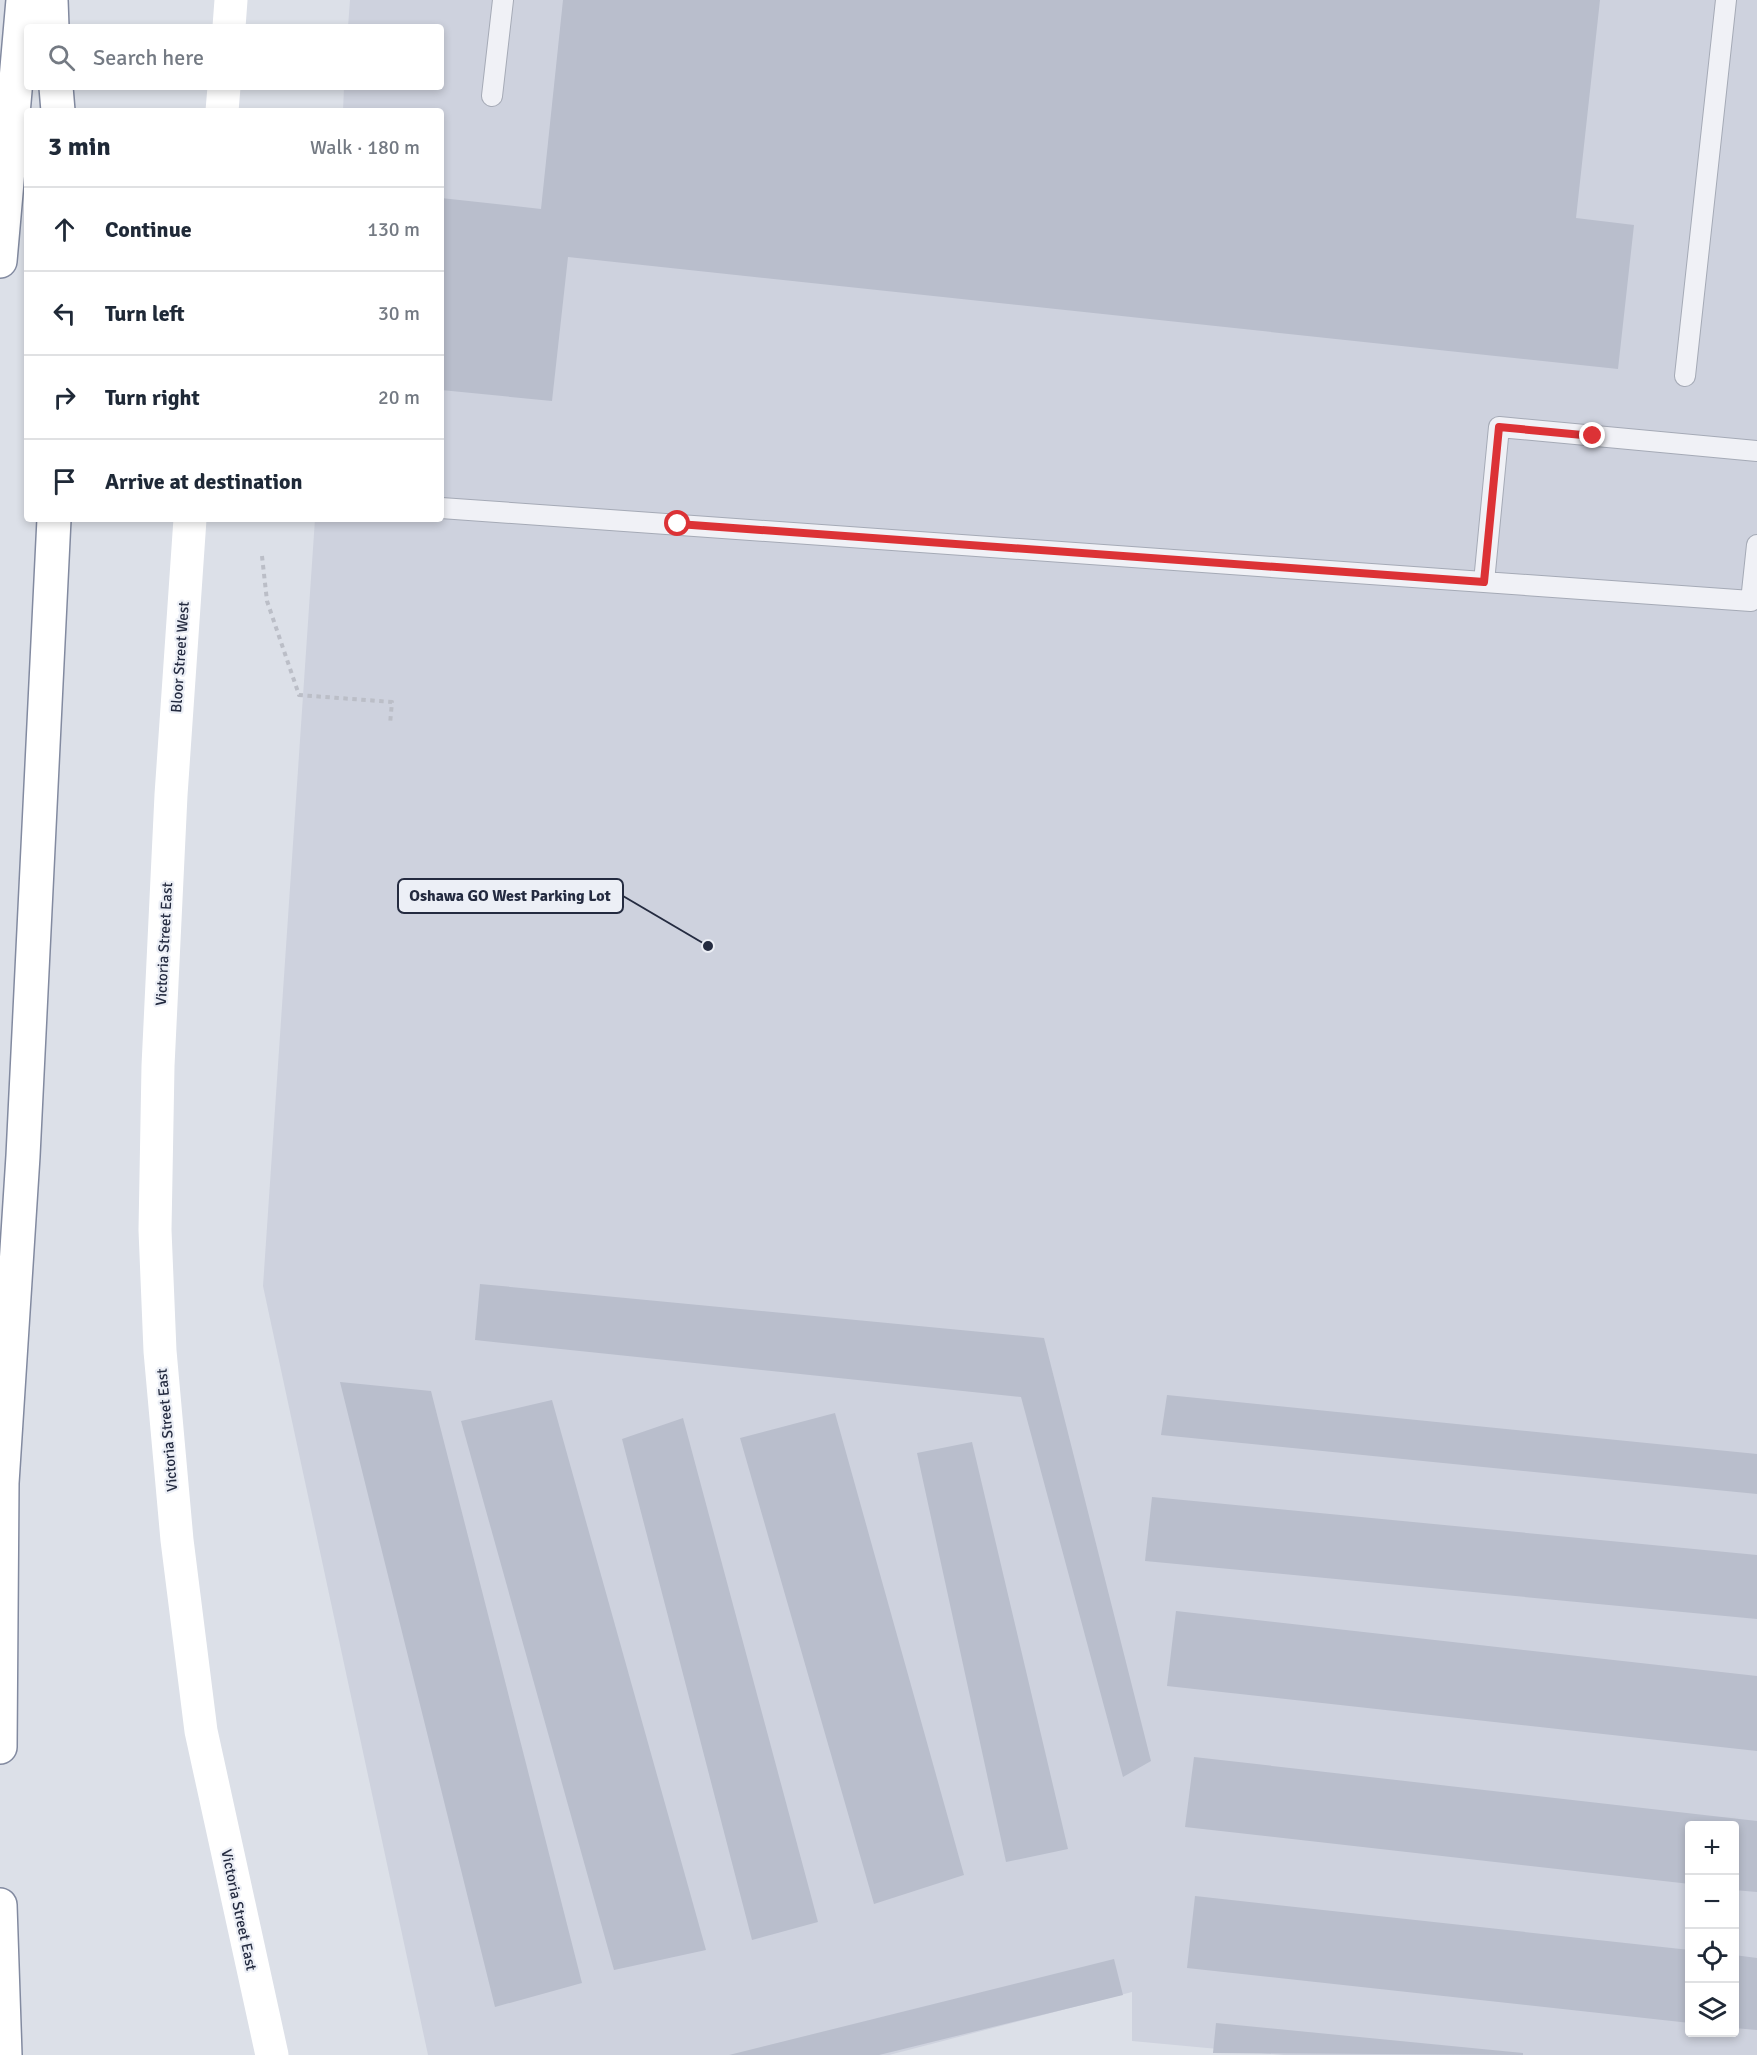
<!DOCTYPE html>
<html lang="en">
<head>
<meta charset="utf-8">
<style>
	:root { --surface:#fff; --page:#f2f2f3; --text:#1f2937; --muted:#747a83; --line:#e0e1e3 }
	body { margin:0; font-family:Signika,sans-serif; background:var(--page); color:var(--text) }
	.controls { position:absolute; right:18px; bottom:18px; display:grid; overflow:hidden; border-radius:6px; box-shadow:0 3px 9px #0003 }
	.controls button { width:54px; height:54px; display:grid; place-items:center; padding:0; border:0; border-bottom:2px solid var(--line); background:var(--surface); color:var(--text); font:30px sans-serif }
	.stop { position:absolute; width:18px; height:18px; margin:-14px; border:4px solid #dc3236; border-radius:50%; background:#fff }
	.stop.end { background:#dc3236; border-color:#fff; box-shadow:0 2px 6px #0008 }
	.list { margin:0; padding:0; list-style:none }
	h2 { display:flex; justify-content:space-between; align-items:center; height:78px; margin:0; padding:0 24px; font-size:26px }
	h2 small { font-size:20px; font-weight:400; color:var(--muted) }
	.list li { display:grid; grid-template-columns:39px 1fr auto; gap:18px; align-items:center; box-sizing:border-box; height:84px; padding:0 24px; border-top:2px solid var(--line) }
	.list b { display:block; font-size:22px; white-space:nowrap }
	.list em { font-size:20px; font-style:normal; color:var(--muted) }
	.icon { flex:none; width:33px; height:33px; fill:none; stroke:currentColor; stroke-width:2; stroke-linecap:round; stroke-linejoin:round }
	.map { position:relative; flex:none; width:1757px; height:2055px; overflow:hidden }
	.search { position:absolute; background:var(--surface); box-shadow:0 3px 9px #0003; left:24px; top:24px; width:420px; height:66px; display:flex; align-items:center; gap:15px; box-sizing:border-box; padding:0 21px; border-radius:6px; color:var(--muted); font-size:22px }
	.panel { position:absolute; background:var(--surface); box-shadow:0 3px 9px #0003; left:24px; top:108px; width:420px; height:414px; border-radius:6px }
	.map>svg:first-child { display:block }
</style>
</head>
<body>
<div class="map">
<svg width="1757" height="2055" viewBox="0 0 1757 2055">
	<rect width="100%" height="100%" fill="#dce0e8"/>
	<path fill="#ced2de" fill-rule="evenodd" d="M350,0H1757V2055H1284L1132,2041V1992L889,2055H428L263,1286L315,519H441V111H343L344,87H441V27H348ZM1690,1826H1734V2032H1690Z"/>
	<path fill="#b9becc" d="M563,0H1600L1576,218L1634,225L1618,369L568,257L552,401L441,390V198L541,209Z
		M480,1284L1044,1338L1151,1761L1123,1777L1021,1397L475,1340Z
		M340,1382L431,1391L582,1983L495,2007Z
		M1167,1395L1757,1454V1494L1161,1435Z
		M552,1400L706,1950L614,1970L461,1421Z
		M835,1413L964,1875L874,1904L740,1438Z
		M683,1418L818,1922L752,1940L622,1439Z
		M972,1442L1068,1849L1006,1862L917,1453Z
		M1152,1497L1757,1555V1619L1145,1561Z
		M1176,1611L1757,1676V1751L1167,1686Z
		M1194,1757L1757,1821V1892L1734,1890V1826H1690V1884L1185,1827Z
		M1195,1896L1690,1950V2023L1187,1968Z
		M1734,1955L1757,1958V2030L1734,2028Z
		M1114,1959L1123,1995L879,2055H729Z
		M1216,2023L1523,2053V2055L1213,2053Z"/>
	<g fill="none" stroke-linecap="round" stroke-linejoin="round">
		<g stroke="#a5aab6" stroke-width="22">
			<path id="service" d="M492,96L503,0
				M1685,376L1726,0
				M441,508L1751,601L1757,545
				M1484,582L1499,427L1757,451"/>
		</g>
		<g stroke="#828aa0" stroke-width="36">
			<path id="motorway" d="M51,0L52,27
				M56,87L58,111
				M0,261L23,0
				M0,1747L2,1483L23,1156L54,519
				M0,1905L5,2055"/>
		</g>
		<path stroke="#bbbec7" stroke-width="4" stroke-dasharray="4.5 4.5" stroke-linecap="butt" d="M262,556L267,601L299,695L392,702L390,724"/>
		<use href="#service" stroke="#f0f1f6" stroke-width="20"/>
		<path stroke="#fff" stroke-width="33" d="M229,27L231,0
			M222,111L224,87
			M190,519L171,795L158,1066L155,1230L160,1351L177,1540L201,1731L272,2055"/>
		<use href="#motorway" stroke="#fff" stroke-width="33"/>
	</g>
	<g fill="none" stroke-linecap="round" stroke-linejoin="round">
		<path stroke="#dc3236" stroke-width="8" d="M678,524L1484,582L1499,427L1593,436"/>
	</g>
	<g text-anchor="middle" stroke-width="4.5" stroke-linejoin="round" paint-order="stroke">
		<g font-size="15" fill="#242b40" stroke="#eceff6">
			<text transform="translate(180 657) rotate(-86)" y="5">Bloor Street West</text>
			<text transform="translate(164 944) rotate(-87)" y="5">Victoria Street East</text>
			<text transform="translate(167 1430) rotate(-95)" y="5">Victoria Street East</text>
			<text transform="translate(239 1910) rotate(78)" y="5">Victoria Street East</text>
		</g>
	</g>
	<path fill="none" stroke="#242b40" stroke-width="2" d="M708 946L623 896"/>
	<circle fill="#242b40" stroke="#eceff6" stroke-width="2" cx="708" cy="946" r="6"/>
	<rect fill="#eceff6" stroke="#242b40" stroke-width="2" x="398" y="879" width="225" height="34" rx="6"/>
	<g font-size="16" text-anchor="middle" font-weight="bold" fill="#242b40">
		<text x="510" y="901">Oshawa GO West Parking Lot</text>
	</g>
</svg>
<div class="controls">
<button>+</button>
<button>−</button>
<button><svg class="icon" aria-label="locate" viewBox="0 0 24 24"><circle cx="12" cy="12" r="6"/><path d="M12 2v4M12 18v4M2 12h4M18 12h4"/></svg></button>
<button><svg class="icon" aria-label="layers" viewBox="0 0 24 24"><path d="M12 4l9 5-9 5-9-5zM3 14l9 5 9-5"/></svg></button>
</div>
<div class="stop" style="left:678px;top:524px"></div>
<div class="stop end" style="left:1593px;top:436px"></div>
<div class="search"><svg class="icon" aria-label="search" viewBox="0 0 24 24"><circle cx="10" cy="10" r="6"/><path d="M15 15l6 6"/></svg>Search here</div>
<section class="panel">
<h2>3 min<small>Walk · 180 m</small></h2>
<ul class="list">
<li><svg class="icon" aria-label="ahead" viewBox="0 0 24 24"><path d="M12 20V5M6 11l6-6 6 6"/></svg><div><b>Continue</b></div><em>130 m</em></li>
<li><svg class="icon" aria-label="left" viewBox="0 0 24 24"><path d="M17 20v-9H6M10 6l-5 5 5 5"/></svg><div><b>Turn left</b></div><em>30 m</em></li>
<li><svg class="icon" aria-label="right" viewBox="0 0 24 24"><path d="M7 20v-9h11M14 6l5 5-5 5"/></svg><div><b>Turn right</b></div><em>20 m</em></li>
<li><svg class="icon" aria-label="arrive" viewBox="0 0 24 24"><path d="M6 21V4h12l-3 4 3 4H6"/></svg><div><b>Arrive at destination</b></div></li>
</ul>
</section>
</div>
</body>
</html>
